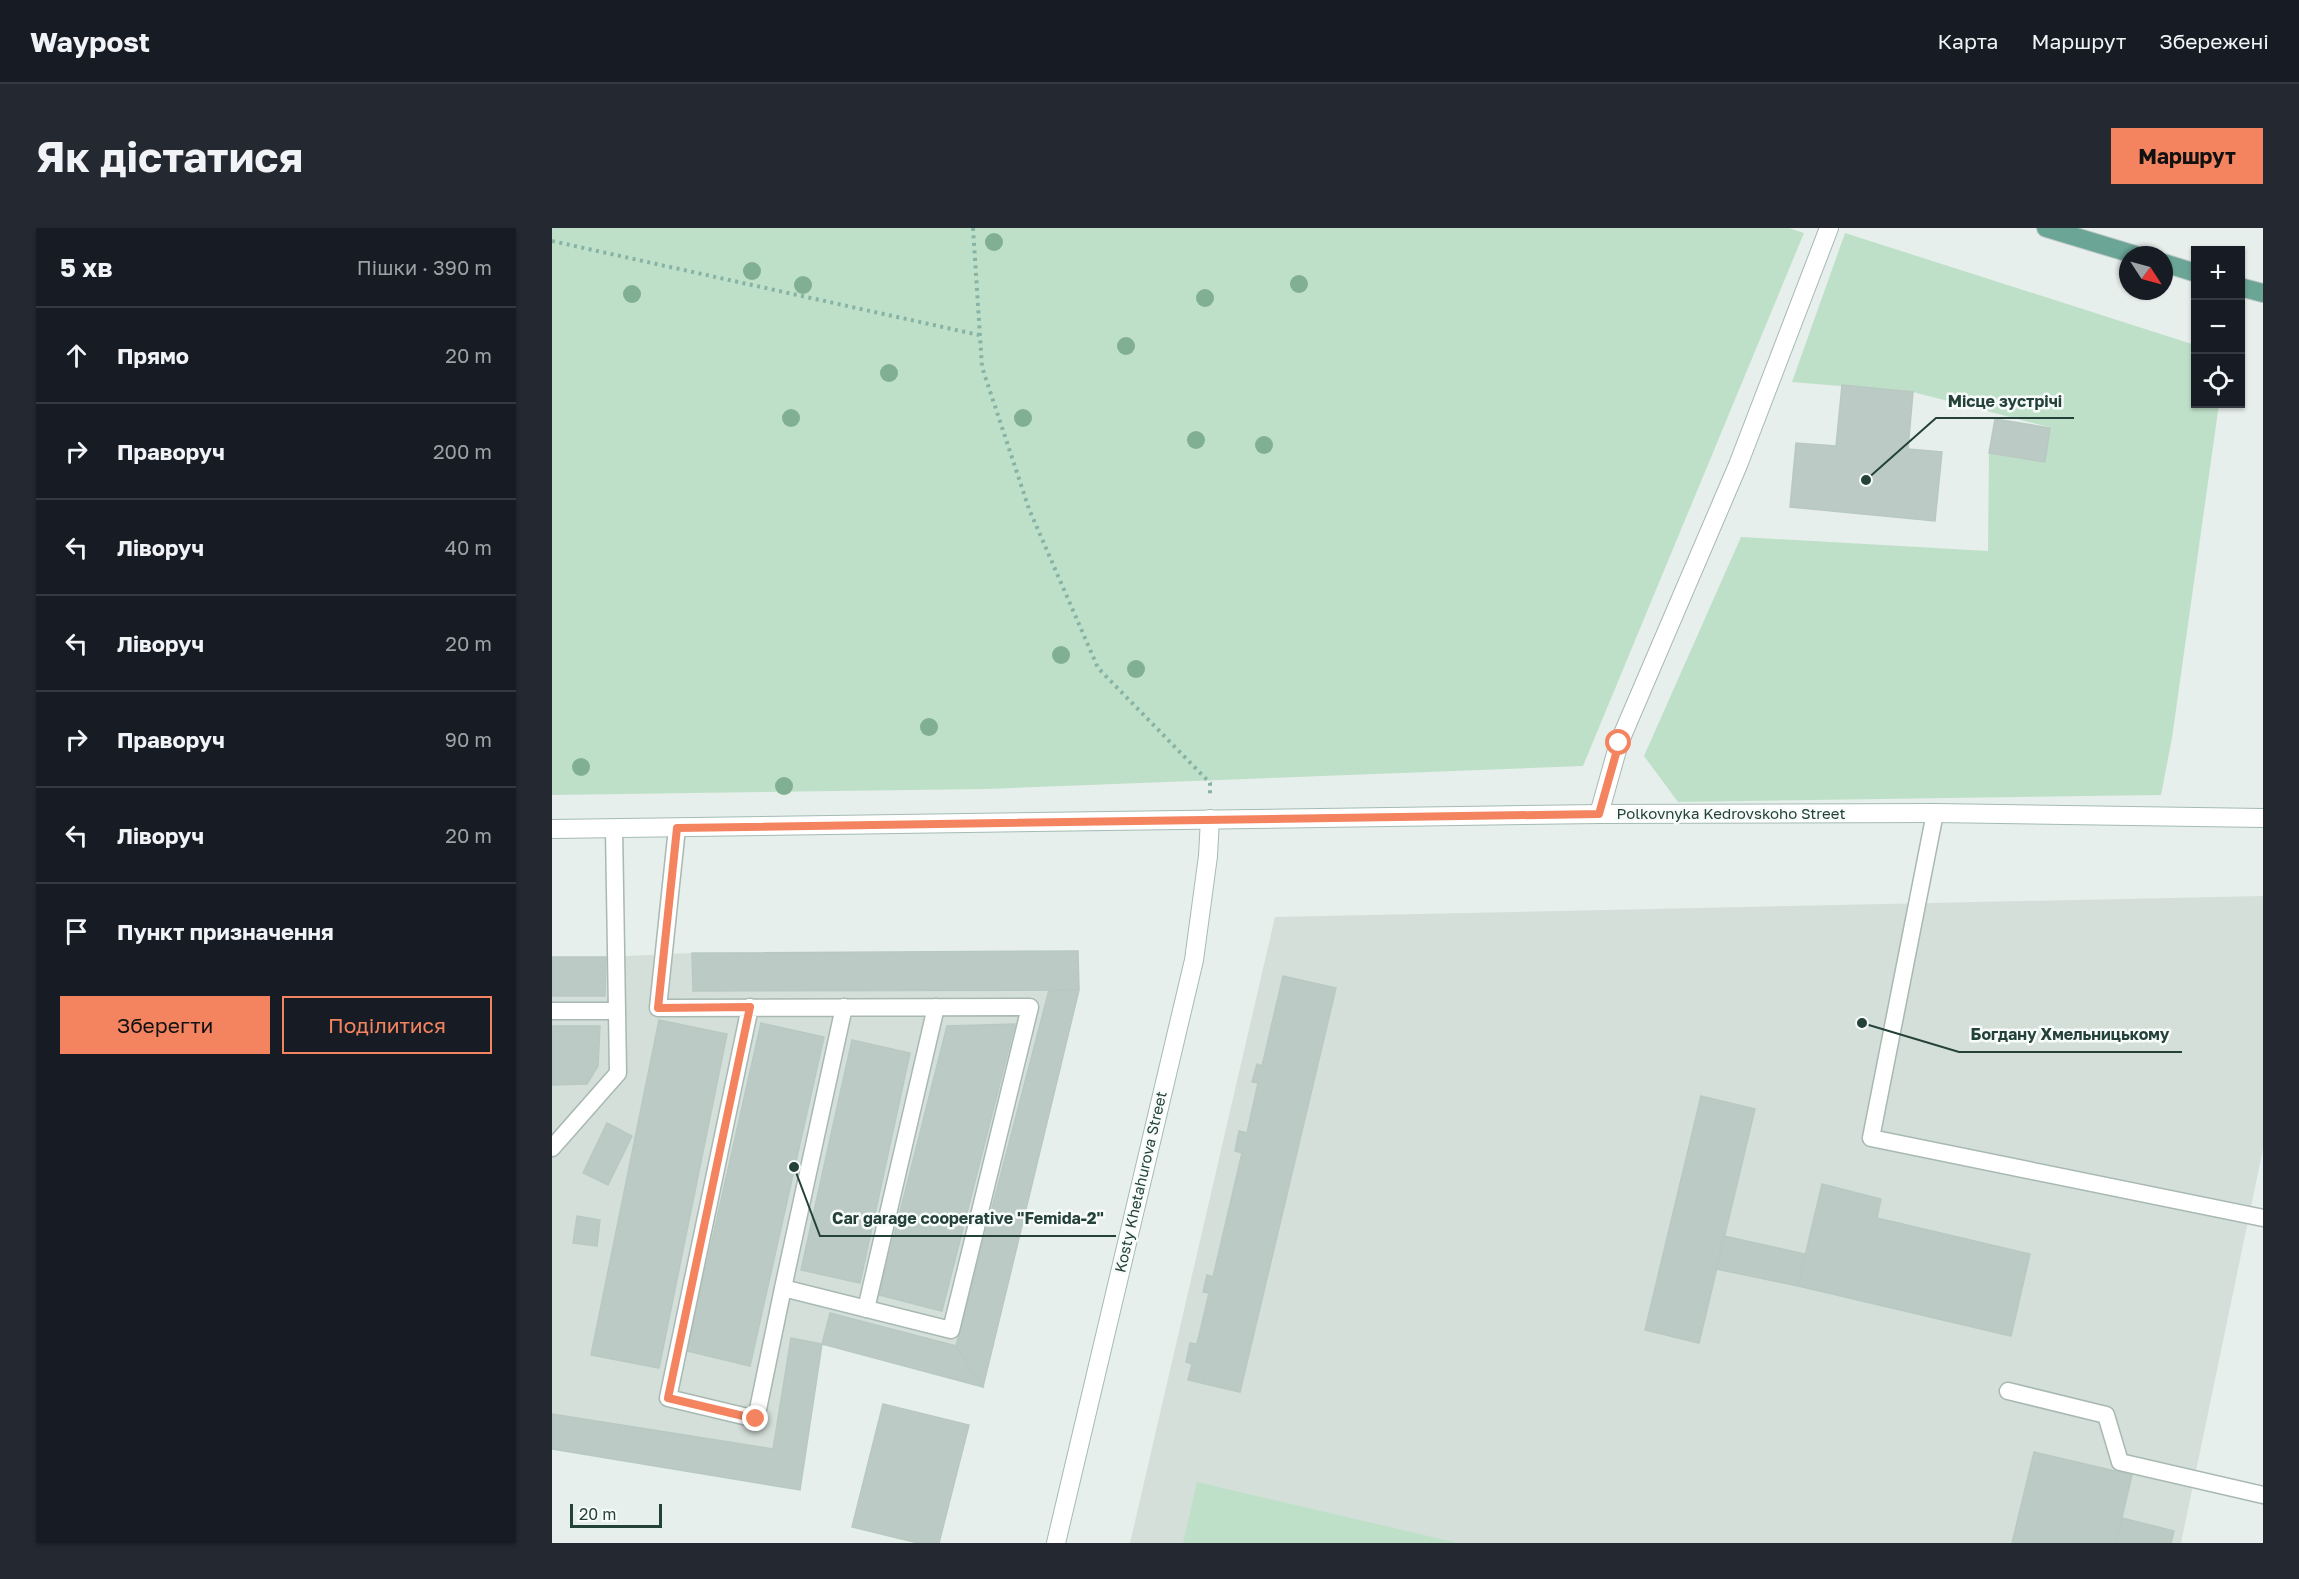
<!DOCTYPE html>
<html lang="uk">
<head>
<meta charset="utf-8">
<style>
	:root { --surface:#171b24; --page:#242831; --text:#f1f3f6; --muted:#9ea1a6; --line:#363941; --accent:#f4845f }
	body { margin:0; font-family:"Golos Text",sans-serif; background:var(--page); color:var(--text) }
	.controls { position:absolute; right:18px; top:18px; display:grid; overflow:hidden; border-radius:0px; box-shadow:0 2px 4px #0004 }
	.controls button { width:54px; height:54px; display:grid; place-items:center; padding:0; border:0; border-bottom:2px solid var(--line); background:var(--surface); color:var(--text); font:30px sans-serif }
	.compass { position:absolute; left:1567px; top:18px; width:54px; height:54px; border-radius:50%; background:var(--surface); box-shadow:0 2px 4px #0004; rotate:126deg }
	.scale { position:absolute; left:18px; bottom:15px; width:92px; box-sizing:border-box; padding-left:6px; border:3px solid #24423a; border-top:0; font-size:16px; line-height:21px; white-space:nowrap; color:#24423a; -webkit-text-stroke:4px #f7fbf9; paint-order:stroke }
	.stop { position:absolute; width:18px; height:18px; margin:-14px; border:4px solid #f4845f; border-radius:50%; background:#fff }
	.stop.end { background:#f4845f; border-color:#fff; box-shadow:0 2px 6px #0008 }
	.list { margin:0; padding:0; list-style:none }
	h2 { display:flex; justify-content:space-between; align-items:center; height:78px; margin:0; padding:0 24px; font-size:26px }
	h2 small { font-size:20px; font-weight:400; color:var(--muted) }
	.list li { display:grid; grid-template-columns:39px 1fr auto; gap:18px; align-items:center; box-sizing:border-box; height:96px; padding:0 24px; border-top:2px solid var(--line) }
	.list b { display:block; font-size:22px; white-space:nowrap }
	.list em { font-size:20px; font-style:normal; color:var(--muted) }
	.actions { display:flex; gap:12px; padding:18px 24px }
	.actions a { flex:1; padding:14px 0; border:2px solid var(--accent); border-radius:0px; text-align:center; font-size:21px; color:var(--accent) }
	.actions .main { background:var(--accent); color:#111 }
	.icon { flex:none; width:33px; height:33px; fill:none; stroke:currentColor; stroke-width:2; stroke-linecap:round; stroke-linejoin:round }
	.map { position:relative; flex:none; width:1711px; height:1315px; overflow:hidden; border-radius:0px }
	header { display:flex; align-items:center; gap:36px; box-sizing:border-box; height:84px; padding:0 30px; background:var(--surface); border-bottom:2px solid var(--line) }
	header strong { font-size:28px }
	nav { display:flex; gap:33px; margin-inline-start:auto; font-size:21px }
	.intro { display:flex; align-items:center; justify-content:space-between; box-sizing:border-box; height:144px; padding:0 36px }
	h1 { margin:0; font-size:42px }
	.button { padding:15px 27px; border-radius:0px; background:var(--accent); color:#111; font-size:21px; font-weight:700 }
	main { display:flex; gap:36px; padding:0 36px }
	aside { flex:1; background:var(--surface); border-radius:0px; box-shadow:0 2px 4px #0004 }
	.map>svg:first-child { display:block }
</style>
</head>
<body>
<header>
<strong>Waypost</strong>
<nav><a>Карта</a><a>Маршрут</a><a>Збережені</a></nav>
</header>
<div class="intro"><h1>Як дістатися</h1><a class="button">Маршрут</a></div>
<main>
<aside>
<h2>5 хв<small>Пішки · 390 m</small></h2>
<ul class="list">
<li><svg class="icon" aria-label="ahead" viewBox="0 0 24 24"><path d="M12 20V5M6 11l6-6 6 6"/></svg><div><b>Прямо</b></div><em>20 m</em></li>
<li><svg class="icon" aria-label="right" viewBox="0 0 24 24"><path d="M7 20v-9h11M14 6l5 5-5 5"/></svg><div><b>Праворуч</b></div><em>200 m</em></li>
<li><svg class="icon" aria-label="left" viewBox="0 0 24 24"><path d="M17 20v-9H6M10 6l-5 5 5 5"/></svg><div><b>Ліворуч</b></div><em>40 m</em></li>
<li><svg class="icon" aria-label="left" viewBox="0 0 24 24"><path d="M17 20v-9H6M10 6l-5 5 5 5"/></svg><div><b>Ліворуч</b></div><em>20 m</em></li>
<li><svg class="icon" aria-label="right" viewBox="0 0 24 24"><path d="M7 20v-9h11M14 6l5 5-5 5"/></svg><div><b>Праворуч</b></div><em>90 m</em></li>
<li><svg class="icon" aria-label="left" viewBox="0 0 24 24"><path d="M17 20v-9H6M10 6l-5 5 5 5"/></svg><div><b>Ліворуч</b></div><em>20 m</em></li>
<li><svg class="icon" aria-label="arrive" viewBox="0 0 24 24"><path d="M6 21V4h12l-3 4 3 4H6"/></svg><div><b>Пункт призначення</b></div></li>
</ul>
<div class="actions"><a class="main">Зберегти</a><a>Поділитися</a></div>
</aside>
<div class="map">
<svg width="1711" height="1315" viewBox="0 0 1711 1315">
	<rect width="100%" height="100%" fill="#e6efeb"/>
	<path fill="#d4dfda" d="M1711,668V921L1629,1315H578L723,689Z
		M526,723L527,762L431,1159L270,1116L248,1262L0,1221V729H54L140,725Z"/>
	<path fill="#bfe0c8" d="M0,0H1237L1252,5L1031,538L433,561L0,567Z
		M1293,5L1643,117L1644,176H1667L1620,510L1609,567L1126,574L1092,528L1189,309L1436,323L1437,225L1493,234L1497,199L1361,164L1240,154Z
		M645,1254L906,1315H631Z"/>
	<path fill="#bbcac4" stroke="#b8c9c2" stroke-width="1.5" d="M1290,157L1361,164L1356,221L1390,224L1383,293L1238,279L1244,215L1284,218Z
		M1443,191L1498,200L1493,234L1437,225Z
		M526,723L527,762L141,763L140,725Z
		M0,729H54L53,768H0Z
		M731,748L784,760L688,1164L636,1152L640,1136L634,1134L638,1115L645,1116L657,1065L651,1064L655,1047L661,1049L690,925L683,923L687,903L695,905L706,855L700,854L705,836L710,838Z
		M497,762H527L431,1159L404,1118Z
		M107,792L175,806L107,1140L39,1127Z
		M209,795L272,809L198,1138L135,1123Z
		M463,796L390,1083L327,1067L395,798Z
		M0,798H48L46,838L35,856L0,857Z
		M300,812L358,825L308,1055L249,1042Z
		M1149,868L1203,881L1147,1115L1093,1102Z
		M55,895L80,908L56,957L31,945Z
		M1270,956L1329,971L1325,990L1478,1026L1459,1108L1246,1058Z
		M25,988L48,992L45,1018L21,1015Z
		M1172,1008L1253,1026L1246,1058L1164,1041Z
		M278,1085L404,1118L431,1159L270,1116Z
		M239,1110L270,1116L248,1262L0,1221V1186L221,1221Z
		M331,1176L417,1197L387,1315H366L300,1299Z
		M1482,1224L1580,1247L1564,1315H1460Z
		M1570,1290L1622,1303L1619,1315H1564Z"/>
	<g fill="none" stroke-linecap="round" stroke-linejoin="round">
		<g stroke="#a8b8b2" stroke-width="19">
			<path id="lane" d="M1383,585L1319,910L1711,990
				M125,600L106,780L478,779L399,1102L231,1060L292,779
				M198,779L116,1170L204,1191L231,1060
				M0,783H65
				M0,920L66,845L62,600
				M314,1081L384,779
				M1456,1163L1554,1187L1568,1234L1711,1267"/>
		</g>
		<g stroke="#a8b8b2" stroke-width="20">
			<path id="street" d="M1047,586L1067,515L1186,237L1277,0"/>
		</g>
		<g stroke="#a4bbb3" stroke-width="20">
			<path id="secondary" d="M0,601L1047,586L1383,585L1711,590
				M504,1315L642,732L656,628L658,591"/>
		</g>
		<g stroke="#c2cac8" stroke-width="20">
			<path id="primary" d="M1494,0L1584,27
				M1612,35L1644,45
				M1688,59L1711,65"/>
		</g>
		<path stroke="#86b3a5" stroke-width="4" stroke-dasharray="3 4.5" stroke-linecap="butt" d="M421,0L430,139L477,281L546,440L658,555V569
			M0,13L427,107"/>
		<use href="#lane" stroke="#fff" stroke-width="16"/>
		<use href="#street" stroke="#fff" stroke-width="18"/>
		<use href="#secondary" stroke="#fff" stroke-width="18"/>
		<use href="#primary" stroke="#6aa596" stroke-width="18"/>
	</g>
	<g fill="#80af93">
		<circle cx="442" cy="14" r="9"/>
		<circle cx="200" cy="43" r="9"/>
		<circle cx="747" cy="56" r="9"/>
		<circle cx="251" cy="57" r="9"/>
		<circle cx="80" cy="66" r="9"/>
		<circle cx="653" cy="70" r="9"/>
		<circle cx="574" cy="118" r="9"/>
		<circle cx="337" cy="145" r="9"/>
		<circle cx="239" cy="190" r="9"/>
		<circle cx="471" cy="190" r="9"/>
		<circle cx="644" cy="212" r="9"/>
		<circle cx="712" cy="217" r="9"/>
		<circle cx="509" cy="427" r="9"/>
		<circle cx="584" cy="441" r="9"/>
		<circle cx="377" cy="499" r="9"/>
		<circle cx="29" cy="539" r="9"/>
		<circle cx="232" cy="558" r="9"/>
	</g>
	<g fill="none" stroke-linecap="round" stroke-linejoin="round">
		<path stroke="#f4845f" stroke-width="8" d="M204,1191L116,1170L198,779L106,780L125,600L1047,586L1067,515"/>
	</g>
	<g text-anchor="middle" stroke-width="5" stroke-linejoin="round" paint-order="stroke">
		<g font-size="15" fill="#24423a" stroke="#f7fbf9">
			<text x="1179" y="591">Polkovnyka Kedrovskoho Street</text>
			<text transform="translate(589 954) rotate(-77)" y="5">Kosty Khetahurova Street</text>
		</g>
	</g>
	<path fill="none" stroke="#24423a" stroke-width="2" d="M1314 252L1384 190H1522M1310 795L1407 824H1630M242 939L268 1008H564"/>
	<g fill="#24423a" stroke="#f7fbf9" stroke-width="2">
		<circle cx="1314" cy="252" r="6"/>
		<circle cx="1310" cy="795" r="6"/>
		<circle cx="242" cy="939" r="6"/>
	</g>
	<g font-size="16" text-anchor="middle" font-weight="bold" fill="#24423a" stroke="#f7fbf9" stroke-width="5" stroke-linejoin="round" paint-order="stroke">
		<text x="1453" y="179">Місце зустрічі</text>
		<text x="1518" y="812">Богдану Хмельницькому</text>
		<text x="416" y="996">Car garage cooperative "Femida-2"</text>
	</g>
</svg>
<div class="controls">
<button>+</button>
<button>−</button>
<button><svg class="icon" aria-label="locate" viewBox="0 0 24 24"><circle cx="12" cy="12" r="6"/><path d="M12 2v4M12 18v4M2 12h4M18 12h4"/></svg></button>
</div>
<svg class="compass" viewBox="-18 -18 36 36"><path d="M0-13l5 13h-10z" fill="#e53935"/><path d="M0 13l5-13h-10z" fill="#9ea1a6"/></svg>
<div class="scale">20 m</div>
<div class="stop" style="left:1067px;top:515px"></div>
<div class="stop end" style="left:204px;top:1191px"></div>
</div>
</main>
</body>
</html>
